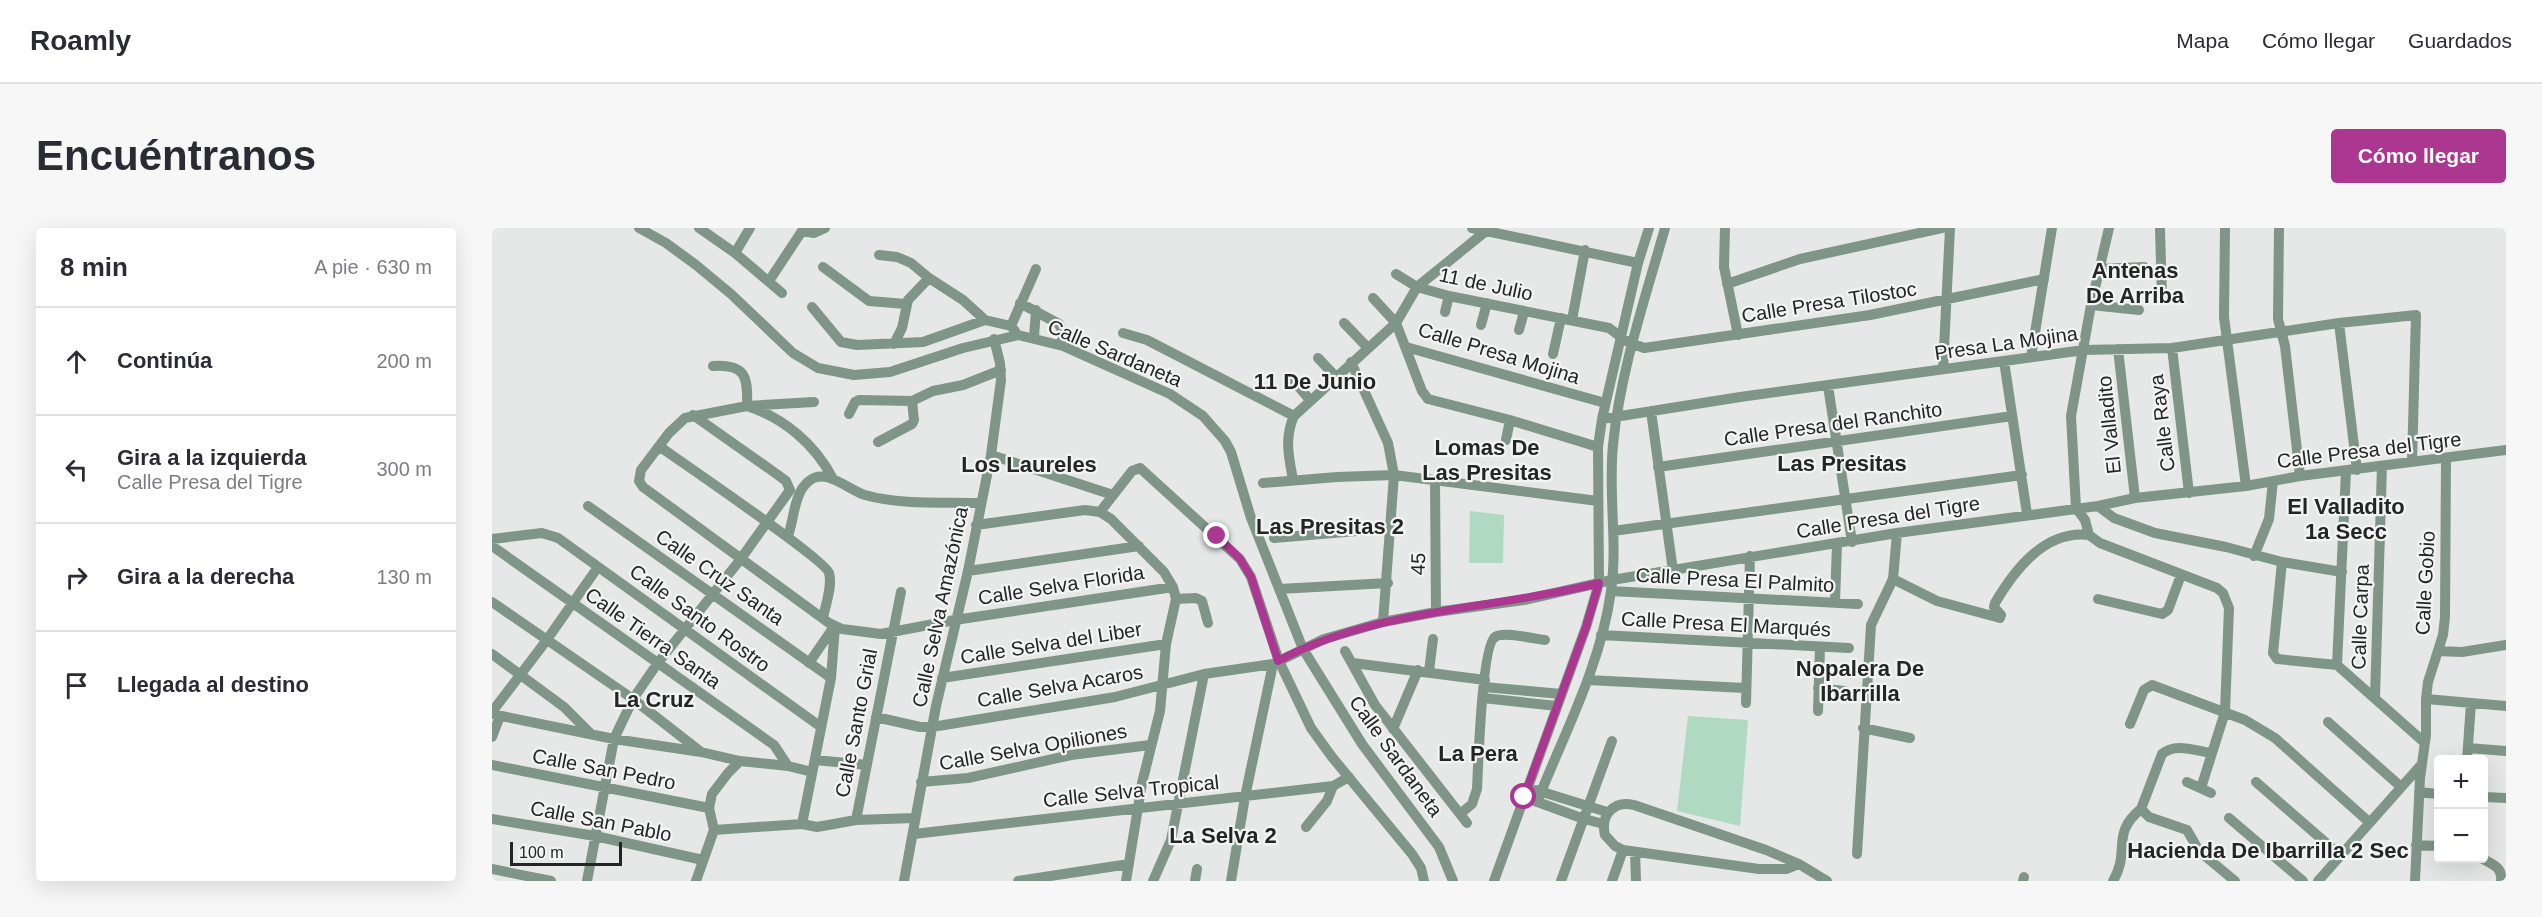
<!DOCTYPE html>
<html lang="es">
<head>
<meta charset="utf-8">
<style>
	:root { --surface:#fff; --page:#f7f7f7; --text:#2b2b33; --muted:#7c7c81; --line:#e1e1e2; --accent:#ab3790 }
	body { margin:0; font-family:Helvetica,sans-serif; background:var(--page); color:var(--text) }
	.controls { position:absolute; right:18px; bottom:18px; display:grid; overflow:hidden; border-radius:6px; box-shadow:0 6px 24px #0002 }
	.controls button { width:54px; height:54px; display:grid; place-items:center; padding:0; border:0; border-bottom:2px solid var(--line); background:var(--surface); color:var(--text); font:30px sans-serif }
	.scale { position:absolute; left:18px; bottom:15px; width:112px; box-sizing:border-box; padding-left:6px; border:3px solid #242525; border-top:0; font-size:16px; line-height:21px; white-space:nowrap; color:#242525; -webkit-text-stroke:4px #f2f5f3; paint-order:stroke }
	.stop { position:absolute; width:18px; height:18px; margin:-14px; border:4px solid #ab3790; border-radius:50%; background:#fff }
	.stop.end { background:#ab3790; border-color:#fff; box-shadow:0 2px 6px #0008 }
	.list { margin:0; padding:0; list-style:none }
	h2 { display:flex; justify-content:space-between; align-items:center; height:78px; margin:0; padding:0 24px; font-size:26px }
	h2 small { font-size:20px; font-weight:400; color:var(--muted) }
	.list li { display:grid; grid-template-columns:39px 1fr auto; gap:18px; align-items:center; box-sizing:border-box; height:108px; padding:0 24px; border-top:2px solid var(--line) }
	.list b { display:block; font-size:22px; white-space:nowrap }
	.list p { margin:0; font-size:20px; white-space:nowrap; color:var(--muted) }
	.list em { font-size:20px; font-style:normal; color:var(--muted) }
	.icon { flex:none; width:33px; height:33px; fill:none; stroke:currentColor; stroke-width:2; stroke-linecap:round; stroke-linejoin:round }
	.map { position:relative; flex:none; width:2014px; height:653px; overflow:hidden; border-radius:6px }
	header { display:flex; align-items:center; gap:36px; box-sizing:border-box; height:84px; padding:0 30px; background:var(--surface); border-bottom:2px solid var(--line) }
	header strong { font-size:28px }
	nav { display:flex; gap:33px; margin-inline-start:auto; font-size:21px }
	.intro { display:flex; align-items:center; justify-content:space-between; box-sizing:border-box; height:144px; padding:0 36px }
	h1 { margin:0; font-size:42px }
	.button { padding:15px 27px; border-radius:6px; background:var(--accent); color:#fff; font-size:21px; font-weight:700 }
	main { display:flex; gap:36px; padding:0 36px }
	aside { flex:1; background:var(--surface); border-radius:6px; box-shadow:0 6px 24px #0002 }
	.map>svg:first-child { display:block }
</style>
</head>
<body>
<header>
<strong>Roamly</strong>
<nav><a>Mapa</a><a>Cómo llegar</a><a>Guardados</a></nav>
</header>
<div class="intro"><h1>Encuéntranos</h1><a class="button">Cómo llegar</a></div>
<main>
<aside>
<h2>8 min<small>A pie · 630 m</small></h2>
<ul class="list">
<li><svg class="icon" aria-label="ahead" viewBox="0 0 24 24"><path d="M12 20V5M6 11l6-6 6 6"/></svg><div><b>Continúa</b></div><em>200 m</em></li>
<li><svg class="icon" aria-label="left" viewBox="0 0 24 24"><path d="M17 20v-9H6M10 6l-5 5 5 5"/></svg><div><b>Gira a la izquierda</b><p>Calle Presa del Tigre</p></div><em>300 m</em></li>
<li><svg class="icon" aria-label="right" viewBox="0 0 24 24"><path d="M7 20v-9h11M14 6l5 5-5 5"/></svg><div><b>Gira a la derecha</b></div><em>130 m</em></li>
<li><svg class="icon" aria-label="arrive" viewBox="0 0 24 24"><path d="M6 21V4h12l-3 4 3 4H6"/></svg><div><b>Llegada al destino</b></div></li>
</ul>
</aside>
<div class="map">
<svg width="2014" height="653" viewBox="0 0 2014 653">
	<rect width="100%" height="100%" fill="#e5e8e6"/>
	<path fill="#afd9c0" d="M978,283L1012,287L1011,335H977Z
		M1196,488L1256,492L1248,598L1185,583Z"/>
	<g fill="none" stroke-linecap="round" stroke-linejoin="round">
		<path stroke="#7f9587" stroke-width="10" d="M147,0L174,15L204,37L239,66L301,125L326,140L362,147L398,144L471,120L526,107L571,118L678,166L711,188L733,213L739,224L759,290L811,421L870,516L947,619L961,653
			M207,0L243,25L290,65
			M980,0L1146,35
			M1233,0L1232,39L1246,107
			M1617,0L1599,77L1579,188L1584,280L1593,292L1597,307L1608,315L1725,360L1731,365L1737,380L1733,484L1709,560
			M1668,0L1670,70
			M1733,0L1732,89L1754,258
			M1787,0L1786,91L1793,118L1808,248
			M310,3L322,5L333,0
			M243,25L258,0
			M387,27L405,29L419,35L437,50L471,72L493,92
			M331,39L377,73L414,76
			M1607,41L1652,39
			M904,46L925,59L957,68L1117,100L1134,113L1152,120L1378,87L1552,51
			M277,53L312,0
			M1235,56L1308,31L1450,0
			M881,70L904,95L930,163L936,171L1018,192L1106,219
			M528,75L567,96L572,107L568,117
			M1599,77L1647,82
			M320,79L349,114L365,117L431,114L493,92L519,98
			M953,84L957,68
			M1080,92L1093,22
			M852,95L876,120
			M1847,95L1865,242
			M989,97L995,75
			M1027,102L1032,84
			M523,103L519,98L544,41
			M631,105L655,112L802,188
			M542,109L544,82
			M402,116L410,100L416,72L437,50
			M914,119L1113,175
			M1680,120L1697,265
			M1626,121L1643,270
			M1061,126L1069,90
			M1539,129L1560,0
			M826,130L844,149
			M1512,133L1535,286
			M859,134L896,215L902,247L891,394
			M221,138C254,136 256,149 255,178C292,190 323,216 341,251
			M1451,141L1458,0
			M800,151L818,172
			M1336,158L1360,314
			M322,174L255,178L193,190L177,205L149,242L147,253L151,259L337,395L350,401L389,406L463,392L681,359
			M1159,183L1181,343
			M357,186L363,174L367,172L420,173L441,163L471,157L509,142
			M1110,191L1248,169L1592,122L1680,120L1847,95L1924,87L1920,234
			M1014,212L1018,192
			M386,214L420,196L422,192L420,173
			M167,218C189,234 334,332 337,345C341,358 333,378 331,390
			M499,227L621,267
			M1166,239L1520,188
			M801,252C797,230 792,210 802,188L904,95L925,59L994,3
			M943,253L944,384
			M771,255L845,249L902,247L1106,273
			M96,278L339,450
			M1606,278L1622,290L1663,305L1734,319L1790,334L1850,344
			M608,284L640,243L648,240L748,331L759,349L787,433L819,500L840,529L920,626L929,640L932,653
			M484,297L593,282L608,284L619,291L672,344L681,359L684,371L674,416L668,483L650,555L634,653
			M1121,303L1530,247
			M296,308C302,292 302,264 317,253C334,239 356,262 373,267C407,277 452,274 488,275
			M782,310L900,300
			M0,311L50,305L66,310L329,499
			M0,318L282,517L296,538
			M1762,328L1777,291L1781,253
			M1790,334L1781,425L1785,431L1845,437
			M476,343L647,318
			M1401,351L1445,373L1508,390L1509,387L1502,379L1503,375C1523,341 1553,302 1597,307
			M787,361L896,355
			M1119,363L1366,376
			M684,371L704,370L710,373L716,395
			M1606,371L1670,386L1676,382L1689,347
			M0,374L141,471L209,524
			M1343,374L1345,316
			M1109,407L1357,420
			M853,423L883,477L975,595
			M1946,423L1970,424L2014,417
			M0,426L72,479L99,506
			M317,435L341,400
			M861,435L993,452
			M1845,437L1854,243
			M1845,437L1933,515
			M937,443L941,411
			M450,450L674,416
			M1096,452L1253,460
			M992,459L1069,466
			M1326,460L1352,463
			M991,470L1065,478
			M1883,470L1890,238
			M1934,471L2014,478
			M1254,475L1258,328
			M1326,483L1328,419
			M0,484L54,413L106,339
			M0,486L122,511L209,524L248,533L296,538L320,544
			M384,489L428,499H440L623,469L712,446L781,436L832,411L891,394L944,384L1032,372L1120,352L1405,305L1606,278L1643,270L1754,258L1808,248L2014,222
			M1836,494L1908,558
			M1638,496L1652,462L1660,457L1753,492L1783,510L1877,594
			M1371,500L1418,510
			M901,501L926,442
			M0,509L8,488
			M1976,520L2014,523
			M987,525H1017
			M1720,525C1704,523 1683,514 1670,526L1649,581L1657,589L1695,602L1707,623L1743,653
			M323,532L375,537
			M1975,532L1979,475
			M0,537L217,580
			M429,554L476,550L579,527L658,517
			M1695,554L1719,565
			M1764,554L1848,627
			M1044,562L1115,584
			M1927,564L1946,566
			M1992,569L2014,570
			M1040,572L1092,591L1112,596
			M1045,574C1072,506 1109,437 1119,363C1126,315 1116,266 1121,217C1128,144 1153,71 1173,0
			M968,586L980,576L985,561C986,540 990,417 1003,409C1012,403 1042,411 1053,412
			M1737,590L1811,653
			M0,591L103,608L211,632
			M364,592L409,364
			M310,596L339,450L343,398
			M814,599L835,573L841,558
			M222,602L310,596L325,599L364,592L422,590
			M422,606L841,558L857,549
			M1924,617L1946,618
			M1143,624L1144,653
			M1365,626L1379,397L1401,351L1405,305
			M1989,630C2000,636 2011,639 2009,653
			M1307,636L1294,641H1267L1131,622L1123,618L1113,607C1108,587 1122,572 1142,577L1274,622L1307,636L1335,653
			M0,641L59,653
			M95,653L122,511L141,471L165,436L248,332L298,262L294,253L286,247L201,187
			M204,653L222,602L217,580L220,566L236,545L248,533
			M412,653L444,478L476,343L499,227L509,152L508,135L502,111
			M526,653L637,636
			M661,653L679,612L712,446
			M703,653L705,641
			M739,653L753,569L781,436
			M1002,653L1094,399L1107,355L1106,219L1110,191L1146,35L1157,0
			M1069,653L1120,513
			M1120,653L1131,622
			M1531,653L1532,649
			M1621,653C1639,623 1618,606 1649,581
			M1826,653L1929,537
			M1923,653L1928,550L1934,507V471L1936,454L1951,407L1953,389L1954,230"/>
	</g>
	<g fill="none" stroke-linecap="round" stroke-linejoin="round">
		<path stroke="#ab3790" stroke-width="8" d="M725,308L748,331L759,349L786,433C885,380 1000,382 1107,355L1094,399L1032,569"/>
	</g>
	<g text-anchor="middle" stroke-width="4.5" stroke-linejoin="round" paint-order="stroke">
		<g font-size="20" fill="#242525" stroke="#f2f5f3">
			<text transform="translate(994 56) rotate(12)" y="7">11 de Julio</text>
			<text transform="translate(1337 74) rotate(-9)" y="7">Calle Presa Tilostoc</text>
			<text transform="translate(1514 115) rotate(-8)" y="7">Presa La Mojina</text>
			<text transform="translate(623 125) rotate(23)" y="7">Calle Sardaneta</text>
			<text transform="translate(1007 125) rotate(17)" y="7">Calle Presa Mojina</text>
			<text transform="translate(1670 195) rotate(-97)" y="7">Calle Raya</text>
			<text transform="translate(1341 196) rotate(-8)" y="7">Calle Presa del Ranchito</text>
			<text transform="translate(1617 197) rotate(-96)" y="7">El Valladito</text>
			<text transform="translate(1877 222) rotate(-7)" y="7">Calle Presa del Tigre</text>
			<text transform="translate(1396 289) rotate(-9)" y="7">Calle Presa del Tigre</text>
			<text transform="translate(926 336) rotate(-89)" y="7">45</text>
			<text transform="translate(228 349) rotate(35)" y="7">Calle Cruz Santa</text>
			<text transform="translate(1243 352) rotate(3)" y="7">Calle Presa El Palmito</text>
			<text transform="translate(1933 355) rotate(-87)" y="7">Calle Gobio</text>
			<text transform="translate(569 357) rotate(-9)" y="7">Calle Selva Florida</text>
			<text transform="translate(448 379) rotate(-78)" y="7">Calle Selva Amazónica</text>
			<text transform="translate(1868 389) rotate(-88)" y="7">Calle Carpa</text>
			<text transform="translate(208 390) rotate(36)" y="7">Calle Santo Rostro</text>
			<text transform="translate(1234 396) rotate(3)" y="7">Calle Presa El Marqués</text>
			<text transform="translate(161 410) rotate(35)" y="7">Calle Tierra Santa</text>
			<text transform="translate(559 415) rotate(-9)" y="7">Calle Selva del Liber</text>
			<text transform="translate(568 458) rotate(-10)" y="7">Calle Selva Acaros</text>
			<text transform="translate(364 495) rotate(-79)" y="7">Calle Santo Grial</text>
			<text transform="translate(541 519) rotate(-10)" y="7">Calle Selva Opiliones</text>
			<text transform="translate(904 528) rotate(54)" y="7">Calle Sardaneta</text>
			<text transform="translate(112 541) rotate(11)" y="7">Calle San Pedro</text>
			<text transform="translate(639 563) rotate(-6)" y="7">Calle Selva Tropical</text>
			<text transform="translate(109 593) rotate(11)" y="7">Calle San Pablo</text>
		</g>
		<g font-size="22" font-weight="bold" fill="#242525" stroke="#f2f5f3">
			<text x="1643" y="50">Antenas<tspan x="1643" dy="25">De Arriba</tspan></text>
			<text x="823" y="161">11 De Junio</text>
			<text x="995" y="227">Lomas De<tspan x="995" dy="25">Las Presitas</tspan></text>
			<text x="1350" y="243">Las Presitas</text>
			<text x="537" y="244">Los Laureles</text>
			<text x="1854" y="286">El Valladito<tspan x="1854" dy="25">1a Secc</tspan></text>
			<text x="838" y="306">Las Presitas 2</text>
			<text x="1368" y="448">Nopalera De<tspan x="1368" dy="25">Ibarrilla</tspan></text>
			<text x="162" y="479">La Cruz</text>
			<text x="986" y="533">La Pera</text>
			<text x="731" y="615">La Selva 2</text>
			<text x="1776" y="630">Hacienda De Ibarrilla 2 Sec</text>
		</g>
	</g>
</svg>
<div class="controls">
<button>+</button>
<button>−</button>
</div>
<div class="scale">100 m</div>
<div class="stop" style="left:1032px;top:569px"></div>
<div class="stop end" style="left:725px;top:308px"></div>
</div>
</main>
</body>
</html>
